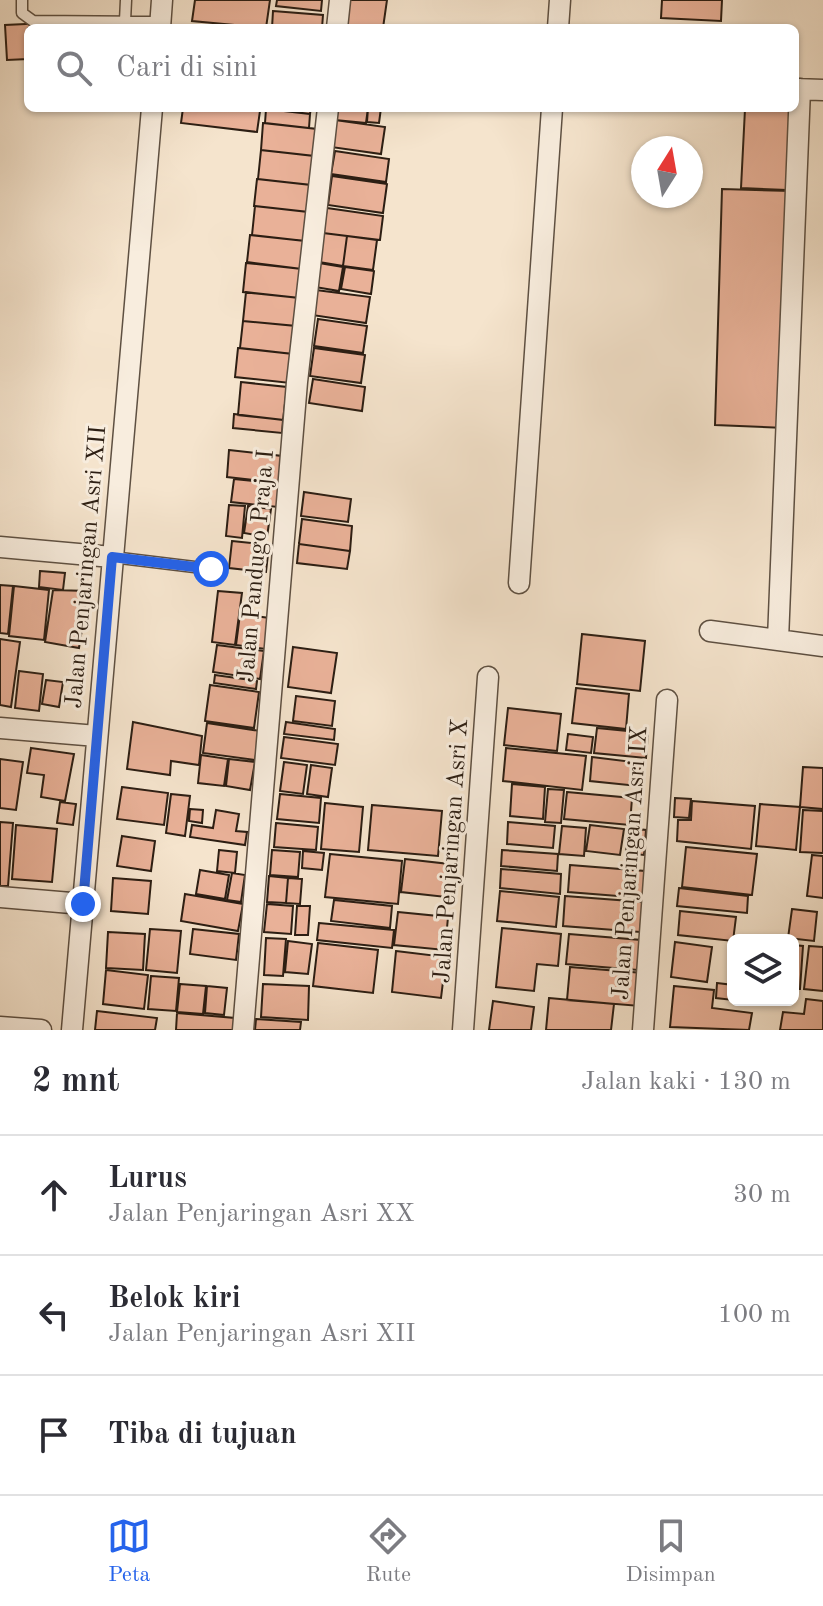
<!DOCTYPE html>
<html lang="id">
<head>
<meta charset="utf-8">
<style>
	:root { --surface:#fff; --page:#f7f7f7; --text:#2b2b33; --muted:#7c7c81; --line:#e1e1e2; --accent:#2563eb }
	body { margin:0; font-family:"Old Standard TT",serif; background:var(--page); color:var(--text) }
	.controls { position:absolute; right:24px; bottom:24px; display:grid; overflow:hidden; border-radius:12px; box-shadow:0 2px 6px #0004 }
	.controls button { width:72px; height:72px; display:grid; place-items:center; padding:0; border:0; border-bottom:2px solid var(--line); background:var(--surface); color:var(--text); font:40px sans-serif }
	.compass { position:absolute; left:631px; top:136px; width:72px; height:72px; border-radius:50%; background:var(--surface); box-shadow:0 2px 6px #0004; rotate:11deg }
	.stop { position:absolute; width:24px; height:24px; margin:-18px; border:6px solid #2563eb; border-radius:50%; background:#fff }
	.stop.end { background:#2563eb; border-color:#fff; box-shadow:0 2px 8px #0008 }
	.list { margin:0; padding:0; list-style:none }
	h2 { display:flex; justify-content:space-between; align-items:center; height:104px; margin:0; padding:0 32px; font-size:34px }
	h2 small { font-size:26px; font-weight:400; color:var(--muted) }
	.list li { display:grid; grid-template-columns:52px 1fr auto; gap:24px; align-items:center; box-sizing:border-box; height:120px; padding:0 32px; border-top:2px solid var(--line) }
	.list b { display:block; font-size:30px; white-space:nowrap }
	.list p { margin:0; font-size:26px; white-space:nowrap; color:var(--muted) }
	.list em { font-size:26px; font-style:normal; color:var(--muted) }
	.icon { flex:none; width:44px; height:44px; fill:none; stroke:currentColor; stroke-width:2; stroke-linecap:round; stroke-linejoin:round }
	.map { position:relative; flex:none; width:823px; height:1030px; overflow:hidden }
	.search { position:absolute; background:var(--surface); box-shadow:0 2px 6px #0004; left:24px; right:24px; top:24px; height:88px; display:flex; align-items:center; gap:20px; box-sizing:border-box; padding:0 28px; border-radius:12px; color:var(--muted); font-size:30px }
	.sheet { height:464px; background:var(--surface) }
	nav { display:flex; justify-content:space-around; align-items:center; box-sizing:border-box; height:112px; border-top:2px solid var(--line); background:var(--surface); font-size:22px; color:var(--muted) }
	nav a { display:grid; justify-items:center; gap:4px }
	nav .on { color:var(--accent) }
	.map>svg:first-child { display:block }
</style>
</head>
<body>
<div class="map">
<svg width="823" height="1030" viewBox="0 0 823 1030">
	<rect width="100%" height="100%" fill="#f5e4cd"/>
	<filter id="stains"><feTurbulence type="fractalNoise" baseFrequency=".0025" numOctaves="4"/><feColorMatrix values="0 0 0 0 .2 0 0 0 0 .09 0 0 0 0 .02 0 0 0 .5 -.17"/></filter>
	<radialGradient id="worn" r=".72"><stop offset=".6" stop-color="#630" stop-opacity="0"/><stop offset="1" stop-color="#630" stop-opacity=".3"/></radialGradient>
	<path fill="#e9b198" stroke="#2c1e13" stroke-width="2" d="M195,0H270L266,28L192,21Z
		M277,0H322L321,11L276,6Z
		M348,0H387L383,28L345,25Z
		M662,0H722L721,21L661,18Z
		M273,11L323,15L322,28H272Z
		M47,23L48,28H28V59L7,60L5,25Z
		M183,108L260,111L257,132L181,123Z
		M264,108H311L310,114Z
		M336,108H368L366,123L335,120Z
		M368,108H381L379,123L367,122Z
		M266,109L310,114L309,128L265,123Z
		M745,109L790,111L787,190L741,188Z
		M335,120L385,127L381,154L331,147Z
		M263,123L317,129L314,156L261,150Z
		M261,150L314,156L311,185L258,179Z
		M335,151L389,159L386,182L331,174Z
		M332,176L387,184L383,213L328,205Z
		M257,179L311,185L308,212L254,206Z
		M722,189L792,191L785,428L715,425Z
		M255,206L308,212L305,241L252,235Z
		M327,208L383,216L380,240L323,233Z
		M323,233L347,236L343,266L319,262Z
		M250,235L305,241L302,269L247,262Z
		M347,236L377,240L373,270L343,266Z
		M246,263L302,269L299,298L243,292Z
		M319,263L343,267L339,291L315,287Z
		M345,267L374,271L371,294L341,289Z
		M316,290L370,297L366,323L312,315Z
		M246,292L299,298L296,326L243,321Z
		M318,319L367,326L363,353L314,346Z
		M243,321L296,326L293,354L240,348Z
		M238,348L293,354L290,383L235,377Z
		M314,348L365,355L361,383L310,376Z
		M313,379L365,387L362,411L309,403Z
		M241,382L287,387L283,420L238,415Z
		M234,414L283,420L282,433L233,428Z
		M229,450L282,456L279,483L227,477Z
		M234,479L281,484L278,507L231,502Z
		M304,492L351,499L348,522L301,516Z
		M229,505L245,506L242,538L226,536Z
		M248,506L271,509L267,537L244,533Z
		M302,519L352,526L350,551L299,544Z
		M232,541L269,545L266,572L229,568Z
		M299,544L350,551L347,569L297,563Z
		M40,571L65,573L63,590L39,587Z
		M0,585L13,586L8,634L0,633Z
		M14,586L49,590L44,640L9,636Z
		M53,590L88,591L79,648L45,642Z
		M218,591L242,593L235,645L212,642Z
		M240,614L270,618L266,649L236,645Z
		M582,634L645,641L640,691L577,684Z
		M0,639L20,642L11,707L0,705Z
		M217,645L264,651L260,679L213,672Z
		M293,647L337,653L331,693L288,687Z
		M19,671L43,674L39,711L15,708Z
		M215,675L257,681L256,689L214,683Z
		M46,680L63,682L59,707L42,704Z
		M210,685L259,692L254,728L205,721Z
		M576,688L629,694L626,729L572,723Z
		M296,696L335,701L332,726L293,721Z
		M508,708L561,714L557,751L504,745Z
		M133,722L202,736L199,765L171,761L170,775L127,769Z
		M286,722L335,729L334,740L284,734Z
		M207,723L260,731L255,760L203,753Z
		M597,728L648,733L646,758L594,753Z
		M568,734L593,737L591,753L566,750Z
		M284,737L338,744L335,765L281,758Z
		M31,748L74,754L65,801L41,797L44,775L27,773Z
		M506,748L586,756L582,790L503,781Z
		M201,755L228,759L224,786L198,783Z
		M592,757L641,763L638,786L590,781Z
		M0,759L23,762L16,810L0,808Z
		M229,759L255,762L250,790L226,786Z
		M284,762L307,765L303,794L280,791Z
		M311,765L332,768L328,797L307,794Z
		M803,767L823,768V809L800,807Z
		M512,784L545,787L543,819L510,816Z
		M122,787L168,793L164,825L117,819Z
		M548,789L564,790L561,823L545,822Z
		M567,792L632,798L630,825L564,819Z
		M171,794L190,796L185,836L166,833Z
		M280,794L321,798L319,823L277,819Z
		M675,798L691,799L689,818L674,817Z
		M692,801L755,806L751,849L677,841L678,820H691Z
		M60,802L76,804L73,825L57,823Z
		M325,803L363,807L359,852L321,849Z
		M760,804L800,807L796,850L756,846Z
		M372,805L442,811L438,856L368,850Z
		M190,809L203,810L202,823L189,821Z
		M216,810L239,814L236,831L247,832L245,845L190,837L192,825L213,828Z
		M803,810L823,811V853L800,852Z
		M0,822L13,823L8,886H0Z
		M508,822L555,826L553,848L507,844Z
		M276,823L318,827L316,850L274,847Z
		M16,825L57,829L52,882L12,879Z
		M590,825L624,829L620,855L586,851Z
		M562,826L586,828L584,856L559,854Z
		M628,828L646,830L644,855L626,853Z
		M122,836L155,841L151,871L117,866Z
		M686,847L757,854L752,895L682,887Z
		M219,850L237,852L235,873L217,871Z
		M272,850L300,852L298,877L270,875Z
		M502,850L558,854L557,871L501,866Z
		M303,851L324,853L322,870L302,868Z
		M330,854L402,861L398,904L325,897Z
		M812,855L823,856V898L807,896Z
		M405,859L458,865L455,898L401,892Z
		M570,865L645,871L643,898L568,892Z
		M501,869L561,874L560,894L500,888Z
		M200,870L229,875L225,899L196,894Z
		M232,873L245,875L241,902L227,900Z
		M269,876L288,878L286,903L267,902Z
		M113,878L151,881L148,914L111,911Z
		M288,878L302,879L300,904L286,903Z
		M679,888L748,896L747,913L677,906Z
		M500,891L559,897L556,927L497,921Z
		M185,894L243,904L238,931L181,921Z
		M565,896L643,902L640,932L563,926Z
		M334,900L392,906L390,928L331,921Z
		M267,904L293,906L291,934L264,932Z
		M297,906H310L308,935H295Z
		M792,909L817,912L814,941L788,938Z
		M680,911L736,917L733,941L678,935Z
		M398,912L448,917L445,950L394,945Z
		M319,923L394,930L392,948L317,940Z
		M502,928L561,934L558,966L537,964L534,991L496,987Z
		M150,929L181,931L177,973L146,970Z
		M193,929L239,934L236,960L190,954Z
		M108,932L145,934L143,970L106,968Z
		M569,934L641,940L638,970L566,964Z
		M266,938L286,939L283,976L264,975Z
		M288,941L312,944L308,974L285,972Z
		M675,942L712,947L707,982L671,977Z
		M318,943L378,950L373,993L313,986Z
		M793,945L803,946L800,989H793Z
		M809,946L823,947V991L804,989Z
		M396,951L446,957L441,998L392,992Z
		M570,967L643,973L640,1006L567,1000Z
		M106,970L148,975L144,1009L103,1004Z
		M151,976L179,978L176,1011L148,1009Z
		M717,983L733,985V1000L716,998Z
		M180,984L206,986L203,1014L177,1012Z
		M263,984L309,986L308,1020L261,1017Z
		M207,986L227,988L224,1015L205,1013Z
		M674,986L714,990L712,1008L752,1013L749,1030L670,1027Z
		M549,998L614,1004L611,1030H546Z
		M806,999L823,1001V1030H780L783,1012L804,1014Z
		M493,1001L534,1007L531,1030H489Z
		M97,1011L157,1018L155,1030H95Z
		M177,1013L235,1018L234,1030H176Z
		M256,1019L301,1022L300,1030H255Z"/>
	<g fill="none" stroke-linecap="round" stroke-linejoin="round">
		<g stroke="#5e5042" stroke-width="13">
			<path id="service" d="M22,0V13L33,21L160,22
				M125,21L126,0
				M112,557L211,569"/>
		</g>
		<g stroke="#5e5042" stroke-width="23">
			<path id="minor" d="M160,28L162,0
				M337,28L340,0
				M558,28L560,0
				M795,89L823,90
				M0,547L112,557
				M519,583L552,108
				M710,631L823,646
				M778,640L800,89
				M0,728L97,736
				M0,897L83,904
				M0,1027L41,1030
				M72,1030L152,108
				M243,1030L297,382L328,108
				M463,1030L488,677
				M643,1030L667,700"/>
		</g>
		<use href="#service" stroke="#f8edde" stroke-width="10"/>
		<use href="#minor" stroke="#f8edde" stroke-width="20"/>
	</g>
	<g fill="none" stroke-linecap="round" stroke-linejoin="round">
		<path stroke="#2563eb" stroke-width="10" d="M83,904L112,557L211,569"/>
	</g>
	<g text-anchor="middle" stroke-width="6" stroke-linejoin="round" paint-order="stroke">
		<g font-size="24" fill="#2c1e13" stroke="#f8edde">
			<text transform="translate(255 566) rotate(-85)" y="8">Jalan Pandugo Praja I</text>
			<text transform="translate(85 567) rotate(-85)" y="8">Jalan Penjaringan Asri XII</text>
			<text transform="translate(450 851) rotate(-86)" y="8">Jalan Penjaringan Asri X</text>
			<text transform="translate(629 863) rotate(-86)" y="8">Jalan Penjaringan Asri IX</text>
		</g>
	</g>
	<rect width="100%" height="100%" filter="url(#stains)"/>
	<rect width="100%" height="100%" fill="url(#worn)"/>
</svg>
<div class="controls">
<button><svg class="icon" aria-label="layers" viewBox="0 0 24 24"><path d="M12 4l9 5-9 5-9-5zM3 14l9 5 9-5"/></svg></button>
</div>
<svg class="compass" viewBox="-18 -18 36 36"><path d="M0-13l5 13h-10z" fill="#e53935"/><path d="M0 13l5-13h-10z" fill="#7c7c81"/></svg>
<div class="stop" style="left:211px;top:569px"></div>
<div class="stop end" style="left:83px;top:904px"></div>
<div class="search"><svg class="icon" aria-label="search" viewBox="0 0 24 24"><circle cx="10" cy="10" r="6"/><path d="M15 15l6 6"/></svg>Cari di sini</div>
</div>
<section class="sheet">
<h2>2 mnt<small>Jalan kaki · 130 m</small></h2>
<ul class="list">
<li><svg class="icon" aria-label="ahead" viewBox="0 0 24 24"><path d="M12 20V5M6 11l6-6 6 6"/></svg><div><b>Lurus</b><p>Jalan Penjaringan Asri XX</p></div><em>30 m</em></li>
<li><svg class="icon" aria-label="left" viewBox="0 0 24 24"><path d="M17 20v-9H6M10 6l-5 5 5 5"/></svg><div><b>Belok kiri</b><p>Jalan Penjaringan Asri XII</p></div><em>100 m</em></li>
<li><svg class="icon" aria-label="arrive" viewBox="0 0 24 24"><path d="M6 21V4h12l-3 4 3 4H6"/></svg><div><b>Tiba di tujuan</b></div></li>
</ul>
</section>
<nav>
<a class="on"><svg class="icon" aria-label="map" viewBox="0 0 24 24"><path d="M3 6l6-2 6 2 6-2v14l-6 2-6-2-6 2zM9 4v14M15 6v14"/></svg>Peta</a>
<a><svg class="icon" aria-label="directions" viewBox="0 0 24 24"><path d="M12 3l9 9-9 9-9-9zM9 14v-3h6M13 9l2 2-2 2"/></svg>Rute</a>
<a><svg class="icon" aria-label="saved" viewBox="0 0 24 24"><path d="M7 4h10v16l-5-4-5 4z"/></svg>Disimpan</a>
</nav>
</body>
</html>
